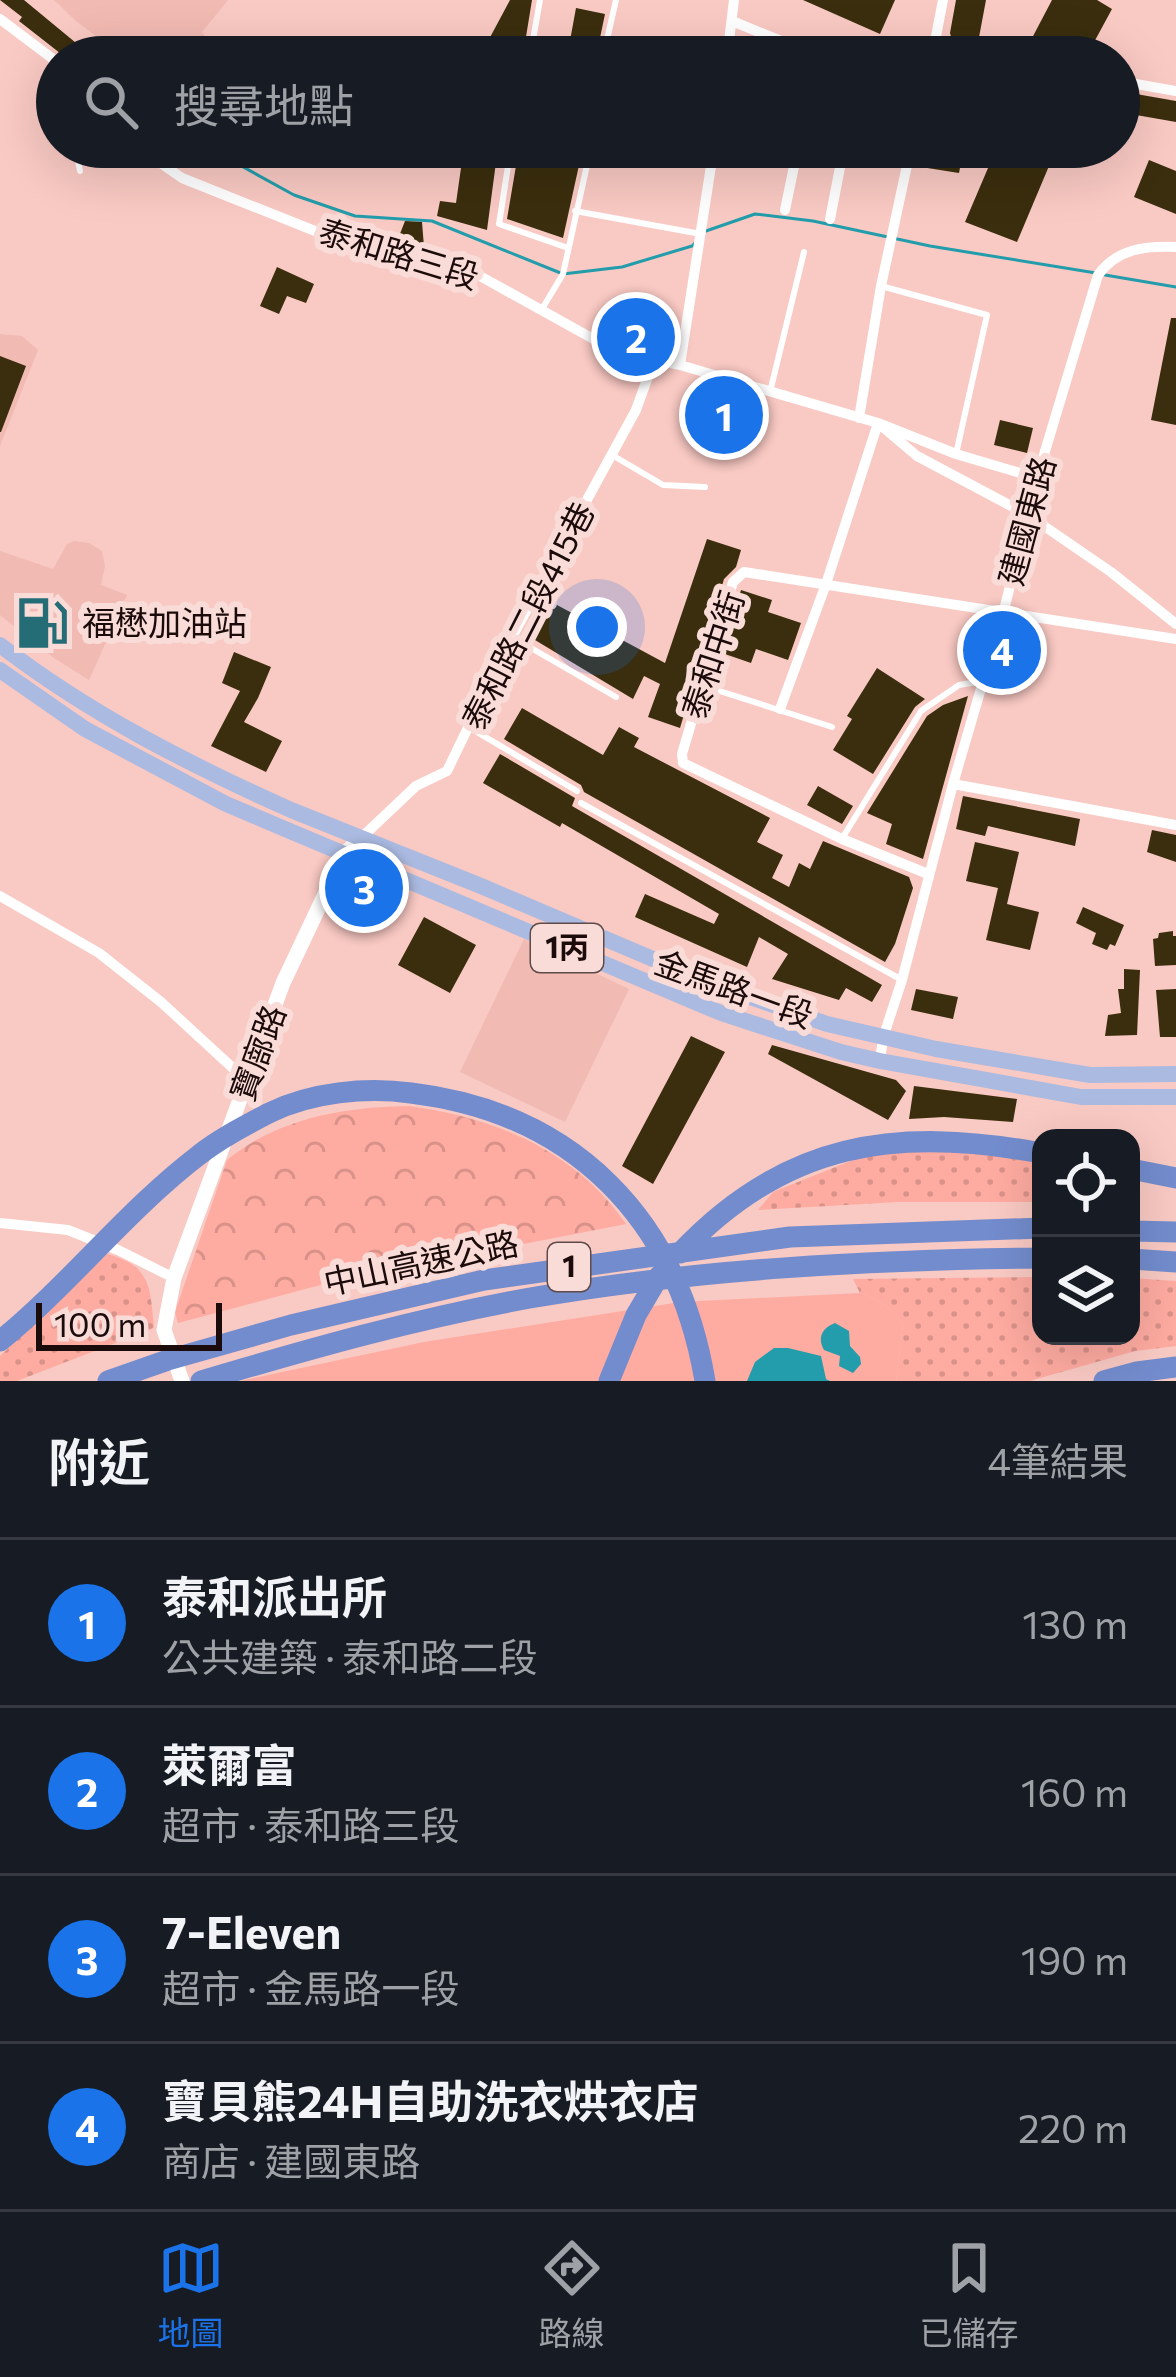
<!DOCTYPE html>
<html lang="zh-TW">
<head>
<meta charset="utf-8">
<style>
	:root { --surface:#171b24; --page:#20242c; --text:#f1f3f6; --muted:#9ea1a6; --line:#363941; --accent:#1a73e8 }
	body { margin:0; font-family:Commissioner,"Noto Sans TC",sans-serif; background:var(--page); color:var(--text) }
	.controls { position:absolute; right:36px; bottom:36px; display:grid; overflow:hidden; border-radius:24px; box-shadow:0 12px 48px #0002 }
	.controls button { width:108px; height:108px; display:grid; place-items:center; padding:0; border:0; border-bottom:3px solid var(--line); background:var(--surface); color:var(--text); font:60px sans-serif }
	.scale { position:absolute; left:36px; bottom:30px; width:186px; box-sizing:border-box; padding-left:12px; border:6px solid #1b0b0a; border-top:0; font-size:33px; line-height:42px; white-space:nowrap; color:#1b0b0a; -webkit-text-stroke:9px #f9dcd8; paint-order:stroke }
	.you { position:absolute; left:597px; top:627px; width:42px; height:42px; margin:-30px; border:9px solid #fff; border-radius:50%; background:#1a73e8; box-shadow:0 0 0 18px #1a73e833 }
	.badge { display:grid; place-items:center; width:78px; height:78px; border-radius:50%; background:var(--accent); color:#fff; font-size:39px; font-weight:700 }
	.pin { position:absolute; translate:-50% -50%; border:6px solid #fff; box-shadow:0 3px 12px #0006 }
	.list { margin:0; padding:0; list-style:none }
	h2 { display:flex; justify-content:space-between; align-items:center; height:156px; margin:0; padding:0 48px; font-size:51px }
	h2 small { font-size:39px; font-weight:400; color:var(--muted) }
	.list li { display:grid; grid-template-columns:78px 1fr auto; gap:36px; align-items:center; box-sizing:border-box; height:168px; padding:0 48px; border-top:3px solid var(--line) }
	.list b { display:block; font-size:45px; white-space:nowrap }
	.list p { margin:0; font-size:39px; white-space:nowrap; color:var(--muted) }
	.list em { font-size:39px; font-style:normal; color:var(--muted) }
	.icon { flex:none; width:66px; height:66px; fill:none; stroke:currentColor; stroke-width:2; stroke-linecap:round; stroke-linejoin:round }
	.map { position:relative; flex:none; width:1176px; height:1381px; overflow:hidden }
	.search { position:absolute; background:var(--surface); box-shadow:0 12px 48px #0002; left:36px; right:36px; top:36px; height:132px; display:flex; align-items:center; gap:30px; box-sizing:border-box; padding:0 42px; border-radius:66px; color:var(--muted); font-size:45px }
	.sheet { height:828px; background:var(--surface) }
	nav { display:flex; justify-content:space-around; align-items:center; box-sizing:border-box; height:168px; border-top:3px solid var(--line); background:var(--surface); font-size:33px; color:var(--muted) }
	nav a { display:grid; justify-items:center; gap:6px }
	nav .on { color:var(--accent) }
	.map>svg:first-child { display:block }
</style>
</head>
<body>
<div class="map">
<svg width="1176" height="1381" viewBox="0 0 1176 1381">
	<defs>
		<pattern id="grass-dots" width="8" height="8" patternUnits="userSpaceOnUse" patternTransform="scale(3)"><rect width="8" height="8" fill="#feaba1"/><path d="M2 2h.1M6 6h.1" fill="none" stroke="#d99289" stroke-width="1.8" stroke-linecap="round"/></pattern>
		<pattern id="forest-crowns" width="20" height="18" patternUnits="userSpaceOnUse" patternTransform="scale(3)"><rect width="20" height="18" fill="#feaba1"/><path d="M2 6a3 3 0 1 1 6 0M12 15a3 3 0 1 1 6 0" fill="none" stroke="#d99289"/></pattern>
	</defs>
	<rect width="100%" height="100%" fill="#f9c9c3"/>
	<path fill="#f1bab3" d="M54,0H228L202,32L218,57H123L76,21Z
		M0,334L22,336L38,350L0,446Z
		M74,541L89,543L102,551L105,566L101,585L127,595L89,680L54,658L0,615V551L53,569L67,544Z
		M524,939L629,989L565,1122L460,1072Z"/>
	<path fill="url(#grass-dots)" d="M967,1148L1041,1159V1202H898L758,1210L773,1192L878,1150Z
		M107,1254C152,1266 150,1288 154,1328L17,1381H0V1356Z
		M1041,1277V1336H1131V1278L1176,1281V1346L1135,1351L1030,1381H896L903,1324C892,1309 878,1298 860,1293L853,1279Z"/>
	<path fill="url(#forest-crowns)" d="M409,1106C495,1118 575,1150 626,1224L339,1280L178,1323L175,1312L227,1160C278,1118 345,1107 409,1106Z"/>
	<path fill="#feaba1" d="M860,1293C878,1298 892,1309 903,1324L896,1381H240L424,1342L680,1302Z"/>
	<path fill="#239dab" d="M835,1323L849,1331L850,1346L860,1357L861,1364L853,1373L839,1366L840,1356L824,1350C817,1338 822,1328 835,1323Z
		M774,1348H788L821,1356L826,1379L830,1381H747L755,1362Z"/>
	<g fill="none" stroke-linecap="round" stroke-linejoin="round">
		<path stroke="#239dab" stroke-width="3" d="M207,147L294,195L355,216L432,221L563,274L622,267L692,246L696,242
			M706,231L755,214L813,221L930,246L1096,273
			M1105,275L1176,287"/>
	</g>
	<path fill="#3b2e0e" d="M0,0H24L93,57H65L19,21L22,17Z
		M510,0H532L524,49L487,43Z
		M803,0H895L880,34Z
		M956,0H986L977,48L953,44L950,33Z
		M1052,0H1097L1112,9L1086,57H1068L1053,49L1052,52L1031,40Z
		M576,8L605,14L596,57H567Z
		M1119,91L1176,101V122L1119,112Z
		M464,147H498L487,230L437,216L440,201L456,203Z
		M547,147H583L563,238L507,219L517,160L543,164Z
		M924,147H964L959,173L921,167Z
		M997,147H1057L1017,242L965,222Z
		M1149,160L1176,171V214L1134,197Z
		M405,221L422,222L424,247L412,251L396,244Z
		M277,267L314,284L306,303L287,296L279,314L260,306Z
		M1171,318H1176V425L1151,420Z
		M0,356L26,366L1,432H0Z
		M733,399L747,404L737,434L702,423L710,403L719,407L720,402L731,406Z
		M1000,420L1033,428L1027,453L994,445Z
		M707,539L741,550L736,567L724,579L680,728L648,717L660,684L644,676L633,699L525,634L544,598L665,663Z
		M741,590L772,600L768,612L801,623L788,660L756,649L751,663L722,653Z
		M234,652L271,667L258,698L244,722L282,741L266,772L211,746L240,691L222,683Z
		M877,668L925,699L915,707L873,774L833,750L852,719L847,716Z
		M968,696L923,859L886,844L892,824L867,813L927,716L943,705Z
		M522,708L603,755L619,727L639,738L634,747L770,818L757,842L783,855L772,878L789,887L799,863L810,869L823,841L909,877L913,888L895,944L885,962L584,792L581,785L507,741L504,739Z
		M500,754L575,798L572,806L882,985L872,1002L846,988L839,1000L772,979L788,954L759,937L747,967L635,917L645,894L714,924L719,914L562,823L560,827L483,783Z
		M818,786L853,806L842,824L807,805Z
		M963,796L1080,819L1075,846L988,826L985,836L956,829Z
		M1152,830L1176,835V862L1147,852Z
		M975,842L1019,852L1007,904L1039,912L1030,950L986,940L998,888L966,881Z
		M1083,907L1124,925L1115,946L1110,944L1107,950L1092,944L1096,933L1076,923Z
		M424,917L476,945L450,993L398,965Z
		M1173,931V936H1176V965L1155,966L1153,939L1158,938L1159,933Z
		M1124,969L1140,970L1137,1035L1105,1036L1108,1015L1121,1013L1118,989H1124Z
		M916,989L958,997L953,1019L911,1010Z
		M1176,989V1037H1160L1156,990Z
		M691,1036L725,1052L653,1184L622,1166Z
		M772,1045L896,1080L906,1091L888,1120L768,1054Z
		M914,1086L1017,1099L1013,1122L944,1117L909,1119Z"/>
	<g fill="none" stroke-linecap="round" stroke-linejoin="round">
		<path stroke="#fff" stroke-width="6" d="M475,48L527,57
			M530,57L540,0
			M603,57L616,0
			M75,147L80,171
			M511,147L499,224L568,248
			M640,147L712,160
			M575,211L701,234
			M881,286L987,315L956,454
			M542,309L563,274L591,147
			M770,392L804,252
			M612,455L663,485L705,487
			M512,637L616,697
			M704,686L832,727
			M470,728L577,791
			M581,803L902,980
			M843,837L921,711L959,685L983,681"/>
		<path stroke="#fff" stroke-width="10" d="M0,19L57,62
			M732,21L820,57
			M934,50L974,57
			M727,57L734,0
			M932,57L943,0
			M1119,81L1176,91
			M146,147L159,162L182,178L345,243L421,264L443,262L480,276L615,351L680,365L878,423L956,454L1037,478
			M785,210L798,147
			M830,219L844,147
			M680,365L714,147
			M859,418L881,286L911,147
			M780,709L826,584L878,423L917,456L1028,515L1111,572L1176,624
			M953,784L1176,825
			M360,839L416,786L447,771L512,637L636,410L654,360
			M928,874L842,839L683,763L682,754L733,582L744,572L1176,639
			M0,896L99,953L161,1002L248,1082
			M880,1061L883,1038L902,980L953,784L1004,610L1037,478L1098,275C1118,248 1145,246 1176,247
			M0,1223L68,1230L118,1250L174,1278"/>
		<path stroke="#fff" stroke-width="15" d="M182,1381L164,1330L174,1278L283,983L344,854L360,839"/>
		<path stroke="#abbae1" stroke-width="16" d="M0,645C90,714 188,764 291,810L481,886L700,979L827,1024L936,1049L1090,1075L1176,1074
			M0,670L85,729L226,804L721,1013L841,1052L880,1061L1081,1097H1176"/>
		<path stroke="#738ccd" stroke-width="21" d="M1131,1169L1176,1178
			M1131,1231L1176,1232
			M680,1253C784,1142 896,1126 1041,1153
			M1131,1259L1176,1262
			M0,1341C70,1284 127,1210 199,1155C219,1139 246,1125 269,1113C311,1092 366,1087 411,1093C575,1113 678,1220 705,1381
			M108,1381L168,1360L291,1325L484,1280L790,1237L1041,1228
			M201,1381C309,1349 418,1318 530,1298C698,1269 870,1260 1041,1258
			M609,1381L636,1315L659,1276
			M1104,1381L1137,1372L1176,1367"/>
	</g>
	<defs>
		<g id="fuel-bare" transform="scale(4.14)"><path d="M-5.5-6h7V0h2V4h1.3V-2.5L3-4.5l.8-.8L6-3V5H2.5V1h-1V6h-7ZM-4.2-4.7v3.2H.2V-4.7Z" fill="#246d77" stroke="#f9dcd8" stroke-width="2.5" paint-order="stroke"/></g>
	</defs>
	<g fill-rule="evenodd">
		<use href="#fuel-bare" x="42" y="623"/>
	</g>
	<g text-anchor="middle" stroke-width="12" stroke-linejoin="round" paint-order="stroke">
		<g fill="#f9dcd8" stroke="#5e4a48" stroke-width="3">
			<rect x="531" y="924" width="72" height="48" rx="9"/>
			<rect x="548" y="1243" width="42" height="48" rx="9"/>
		</g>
		<g font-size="30" font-weight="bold" fill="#1b0b0a">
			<text x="567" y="958">1丙</text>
			<text x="569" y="1277">1</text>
		</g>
		<g font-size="33" fill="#1b0b0a" stroke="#f9dcd8">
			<text transform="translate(399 254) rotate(17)" y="12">泰和路三段</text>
			<text transform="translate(1027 521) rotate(-75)" y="12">建國東路</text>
			<text transform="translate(528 616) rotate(-63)" y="12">泰和路二段415巷</text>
			<text transform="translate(713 655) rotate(-72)" y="12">泰和中街</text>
			<text transform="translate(734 989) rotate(20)" y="12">金馬路一段</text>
			<text transform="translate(258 1053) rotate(-70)" y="12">寶廍路</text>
			<text transform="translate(421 1263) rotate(-12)" y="12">中山高速公路</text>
		</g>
		<g font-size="33" fill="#1b0b0a" stroke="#f9dcd8" text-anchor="start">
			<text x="82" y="635">福懋加油站</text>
		</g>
	</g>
</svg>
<div class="controls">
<button><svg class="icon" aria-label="locate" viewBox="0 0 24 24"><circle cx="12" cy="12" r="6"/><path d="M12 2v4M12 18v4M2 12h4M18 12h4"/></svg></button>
<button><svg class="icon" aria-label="layers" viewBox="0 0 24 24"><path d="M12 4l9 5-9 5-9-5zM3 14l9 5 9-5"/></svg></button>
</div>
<div class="scale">100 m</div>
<div class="you"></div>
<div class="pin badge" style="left:724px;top:415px">1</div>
<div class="pin badge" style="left:636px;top:337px">2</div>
<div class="pin badge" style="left:364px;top:888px">3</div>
<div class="pin badge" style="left:1002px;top:650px">4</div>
<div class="search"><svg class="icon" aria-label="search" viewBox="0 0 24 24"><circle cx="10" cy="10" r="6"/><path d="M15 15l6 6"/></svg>搜尋地點</div>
</div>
<section class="sheet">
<h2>附近<small>4筆結果</small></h2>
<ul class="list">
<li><span class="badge">1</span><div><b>泰和派出所</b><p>公共建築 · 泰和路二段</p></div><em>130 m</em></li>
<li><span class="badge">2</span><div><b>萊爾富</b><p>超市 · 泰和路三段</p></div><em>160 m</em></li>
<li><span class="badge">3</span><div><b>7-Eleven</b><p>超市 · 金馬路一段</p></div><em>190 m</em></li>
<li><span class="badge">4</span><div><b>寶貝熊24H自助洗衣烘衣店</b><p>商店 · 建國東路</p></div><em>220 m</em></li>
</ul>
</section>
<nav>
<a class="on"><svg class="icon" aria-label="map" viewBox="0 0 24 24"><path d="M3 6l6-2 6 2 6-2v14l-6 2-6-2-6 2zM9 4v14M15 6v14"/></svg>地圖</a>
<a><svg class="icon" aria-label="directions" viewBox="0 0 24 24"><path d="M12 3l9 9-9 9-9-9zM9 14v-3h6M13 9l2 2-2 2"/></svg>路線</a>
<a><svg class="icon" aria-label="saved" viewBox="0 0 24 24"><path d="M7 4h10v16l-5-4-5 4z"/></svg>已儲存</a>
</nav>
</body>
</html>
